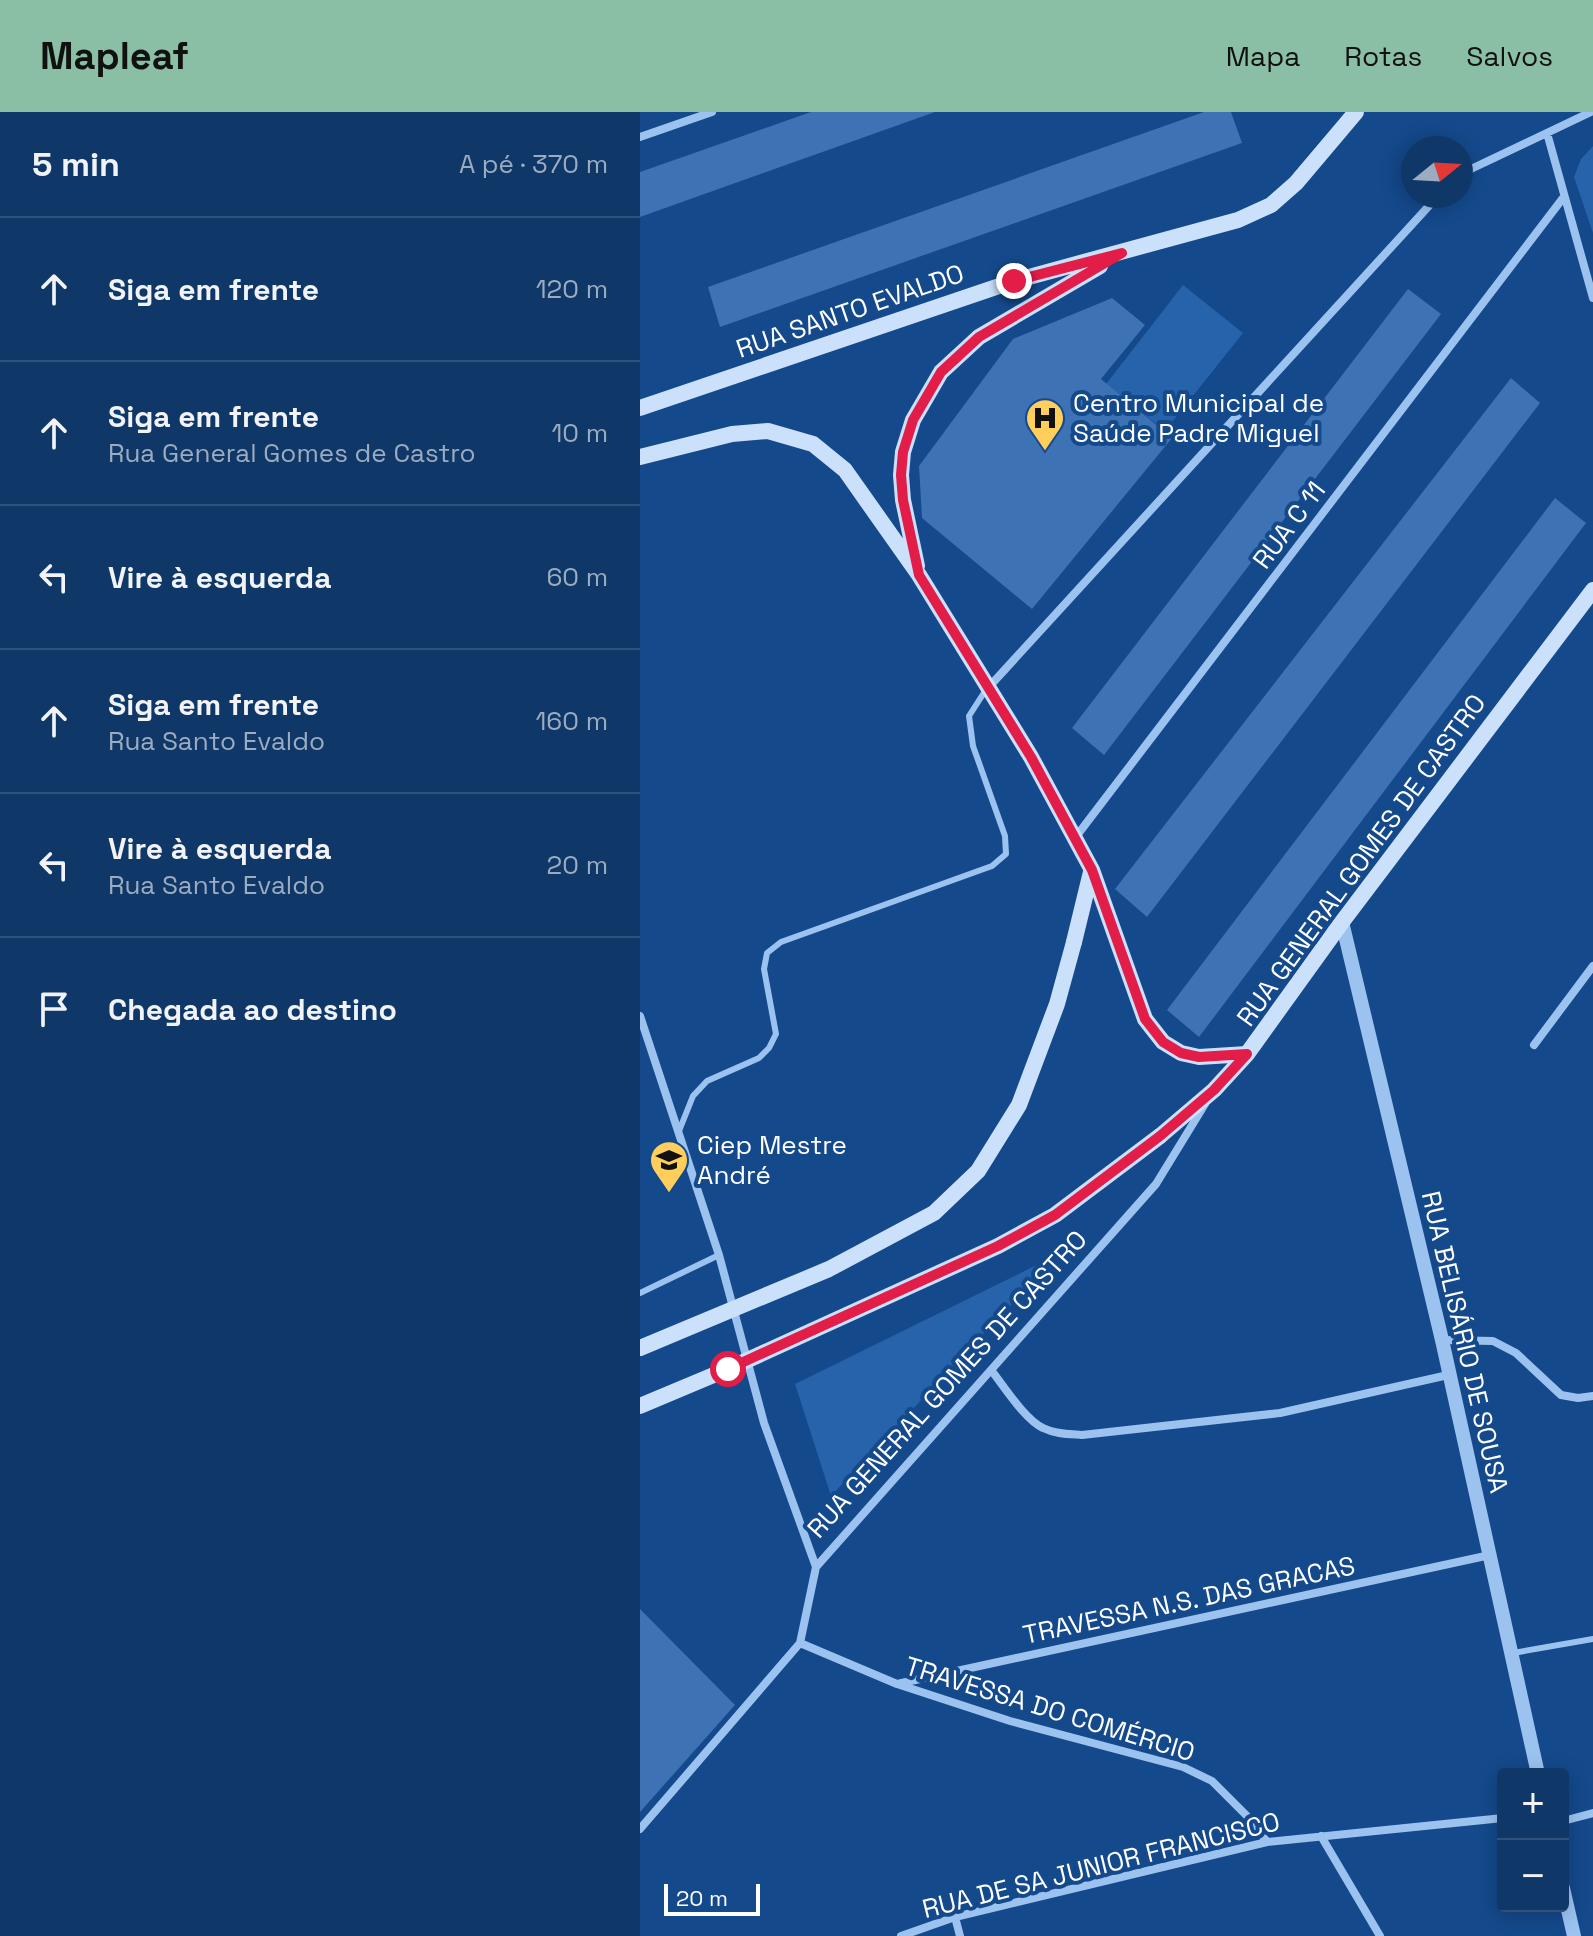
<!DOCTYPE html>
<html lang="pt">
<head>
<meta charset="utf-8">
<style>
	:root { --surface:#0f3768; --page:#183f6e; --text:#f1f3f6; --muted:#9bacc0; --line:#2f517c; --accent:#8abfa5 }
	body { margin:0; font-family:"Space Grotesk",sans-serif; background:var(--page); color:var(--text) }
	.controls { position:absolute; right:24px; bottom:24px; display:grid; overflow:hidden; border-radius:8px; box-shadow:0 4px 20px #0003 }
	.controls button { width:72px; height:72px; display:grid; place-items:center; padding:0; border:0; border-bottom:2px solid var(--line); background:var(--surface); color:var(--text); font:40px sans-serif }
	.compass { position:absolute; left:761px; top:24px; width:72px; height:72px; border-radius:50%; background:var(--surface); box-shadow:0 4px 20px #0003; rotate:72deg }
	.scale { position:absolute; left:24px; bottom:20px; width:96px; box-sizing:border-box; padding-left:8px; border:4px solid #fff; border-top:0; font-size:22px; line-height:28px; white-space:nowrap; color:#fff; -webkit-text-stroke:6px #14498b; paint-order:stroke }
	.stop { position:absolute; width:24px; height:24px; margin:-18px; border:6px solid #e11d48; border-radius:50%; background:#fff }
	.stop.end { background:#e11d48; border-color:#fff; box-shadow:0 2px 8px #0008 }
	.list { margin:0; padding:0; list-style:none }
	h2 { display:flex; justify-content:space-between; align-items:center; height:104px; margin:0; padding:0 32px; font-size:34px }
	h2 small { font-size:26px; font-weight:400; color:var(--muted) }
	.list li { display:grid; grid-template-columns:52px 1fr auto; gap:24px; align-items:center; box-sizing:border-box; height:144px; padding:0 32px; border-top:2px solid var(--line) }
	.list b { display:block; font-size:30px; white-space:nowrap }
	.list p { margin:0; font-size:26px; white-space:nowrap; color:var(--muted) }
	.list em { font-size:26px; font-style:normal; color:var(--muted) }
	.icon { flex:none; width:44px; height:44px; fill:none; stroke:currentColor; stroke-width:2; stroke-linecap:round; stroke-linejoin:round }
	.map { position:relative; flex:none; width:953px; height:1824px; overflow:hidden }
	header { display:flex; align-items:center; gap:48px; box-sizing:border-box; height:112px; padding:0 40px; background:var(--accent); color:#111 }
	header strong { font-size:38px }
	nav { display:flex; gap:44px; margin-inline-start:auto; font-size:28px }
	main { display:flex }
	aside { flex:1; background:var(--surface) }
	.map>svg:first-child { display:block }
</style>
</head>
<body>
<header>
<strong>Mapleaf</strong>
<nav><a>Mapa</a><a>Rotas</a><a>Salvos</a></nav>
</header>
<main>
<aside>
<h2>5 min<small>A pé · 370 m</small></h2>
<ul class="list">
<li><svg class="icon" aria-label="ahead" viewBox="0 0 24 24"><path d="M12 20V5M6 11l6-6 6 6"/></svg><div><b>Siga em frente</b></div><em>120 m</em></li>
<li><svg class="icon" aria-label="ahead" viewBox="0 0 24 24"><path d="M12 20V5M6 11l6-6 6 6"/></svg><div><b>Siga em frente</b><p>Rua General Gomes de Castro</p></div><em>10 m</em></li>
<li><svg class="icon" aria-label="left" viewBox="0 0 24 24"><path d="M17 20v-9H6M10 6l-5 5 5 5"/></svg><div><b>Vire à esquerda</b></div><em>60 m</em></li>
<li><svg class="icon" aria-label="ahead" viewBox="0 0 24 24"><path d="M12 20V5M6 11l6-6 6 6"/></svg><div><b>Siga em frente</b><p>Rua Santo Evaldo</p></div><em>160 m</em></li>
<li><svg class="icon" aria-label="left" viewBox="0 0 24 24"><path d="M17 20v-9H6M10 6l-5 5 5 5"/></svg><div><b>Vire à esquerda</b><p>Rua Santo Evaldo</p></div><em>20 m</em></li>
<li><svg class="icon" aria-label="arrive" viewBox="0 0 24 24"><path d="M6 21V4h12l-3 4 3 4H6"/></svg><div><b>Chegada ao destino</b></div></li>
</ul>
</aside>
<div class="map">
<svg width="953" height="1824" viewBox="0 0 953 1824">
	<rect width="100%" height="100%" fill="#14498b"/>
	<path fill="#2663aa" d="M953,34V121L934,65L941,47Z
		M543,173L603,221L525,319L466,272Z
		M419,1142L191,1384L155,1272Z"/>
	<path fill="#3d73b4" d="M171,0H295L0,105V60Z
		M564,0H591L602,31L80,215L68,175Z
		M768,177L801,202L464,643L432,616Z
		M472,186L505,213L461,267L532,326L392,497L282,406L279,354L373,227Z
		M871,266L900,291L507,805L475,777Z
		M915,386L946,411L559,925L527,898Z
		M0,1497L95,1593L0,1700Z"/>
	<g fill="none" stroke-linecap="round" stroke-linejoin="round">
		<path stroke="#9cc3f0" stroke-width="6" d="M39,1019L53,984L67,969L119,946L129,936L136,922L124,857L127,841L141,830L352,754L366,742L365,724L333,634L329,604L347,576
			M0,1181L79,1143
			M873,1541L953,1527"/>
		<path stroke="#9cc3f0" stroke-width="8" d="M907,21L953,186
			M0,25L72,0
			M821,64L831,57L951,0
			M348,576L798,84
			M435,726L923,86
			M0,904L79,1143L124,1311L176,1455
			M894,933L953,854
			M802,1228L853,1229L876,1241L921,1283L938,1286L953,1284
			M351,1258C364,1274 385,1308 403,1316C415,1322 429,1322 442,1323L640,1301L808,1263
			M160,1531L257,1572L370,1609L543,1655L572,1669L607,1704L627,1730
			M257,1572L850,1443
			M923,1709L953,1701
			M0,1717L160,1531L176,1455L516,1072L565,992
			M681,1724L740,1824
			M315,1805L320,1824
			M261,1824L315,1805L627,1730L863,1706"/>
		<path stroke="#9cc3f0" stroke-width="14" d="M702,810L802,1228L898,1662
			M923,1776L934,1824"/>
		<path stroke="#cae0fb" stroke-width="16" d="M0,296L374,169L598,108L631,93L656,71L716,0
			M0,345L92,322L128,319L173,332L205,358L279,463L391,645L452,758L505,907L523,930L541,941L559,945L607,942
			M277,454L263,388L261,363L263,340L273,308L301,260L339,225L460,154
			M434,830L451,760
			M520,1024L574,978L607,942L702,810L953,478"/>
		<path stroke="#cae0fb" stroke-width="16" d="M0,1236L189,1157L294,1101L338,1059L379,993L417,892L434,830
			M0,1294L88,1257L358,1134L415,1103L520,1024"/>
	</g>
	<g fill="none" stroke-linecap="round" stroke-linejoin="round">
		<path stroke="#e11d48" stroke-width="10" d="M88,1257L358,1134L415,1103L520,1024L574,978L607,942L559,945L541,941L523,930L505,907L452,758L391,645L279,463L263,388L261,363L263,340L273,308L301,260L339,225L482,141L374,169"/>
	</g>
	<defs>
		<g id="hospital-pin" transform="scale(2)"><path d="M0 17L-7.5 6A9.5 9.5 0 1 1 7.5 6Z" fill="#ffce5b" stroke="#14498b"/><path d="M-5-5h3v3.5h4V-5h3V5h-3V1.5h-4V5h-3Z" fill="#111"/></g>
		<g id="school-pin" transform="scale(2)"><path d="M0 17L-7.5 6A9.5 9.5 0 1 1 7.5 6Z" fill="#ffce5b" stroke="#14498b"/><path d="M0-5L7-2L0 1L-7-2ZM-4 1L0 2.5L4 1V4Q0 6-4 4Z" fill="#111"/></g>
	</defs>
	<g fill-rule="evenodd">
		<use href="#hospital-pin" x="405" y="306"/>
		<use href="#school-pin" x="29" y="1048"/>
	</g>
	<g text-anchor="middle" stroke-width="8" stroke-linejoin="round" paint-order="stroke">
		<g font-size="26" fill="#fff" stroke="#14498b">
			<text transform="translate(210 199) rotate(-19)" y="9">RUA SANTO EVALDO</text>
			<text transform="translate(649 413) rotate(-53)" y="9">RUA C 11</text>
			<text transform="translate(721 748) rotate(-54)" y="9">RUA GENERAL GOMES DE CASTRO</text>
			<text transform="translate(825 1230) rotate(77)" y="9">RUA BELISÁRIO DE SOUSA</text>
			<text transform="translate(307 1272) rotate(-48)" y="9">RUA GENERAL GOMES DE CASTRO</text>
			<text transform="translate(549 1488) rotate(-12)" y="9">TRAVESSA N.S. DAS GRACAS</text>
			<text transform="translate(410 1597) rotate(17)" y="9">TRAVESSA DO COMÉRCIO</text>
			<text transform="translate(461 1753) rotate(-14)" y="9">RUA DE SA JUNIOR FRANCISCO</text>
		</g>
		<g font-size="26" fill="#fff" stroke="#14498b" text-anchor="start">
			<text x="433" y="300">Centro Municipal de<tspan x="433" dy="30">Saúde Padre Miguel</tspan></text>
			<text x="57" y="1042">Ciep Mestre<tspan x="57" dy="30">André</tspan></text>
		</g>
	</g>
</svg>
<div class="controls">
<button>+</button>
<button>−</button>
</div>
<svg class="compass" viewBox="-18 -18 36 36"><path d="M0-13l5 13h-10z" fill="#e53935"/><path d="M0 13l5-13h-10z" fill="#9bacc0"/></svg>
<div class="scale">20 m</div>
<div class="stop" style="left:88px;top:1257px"></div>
<div class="stop end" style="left:374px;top:169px"></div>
</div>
</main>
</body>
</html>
